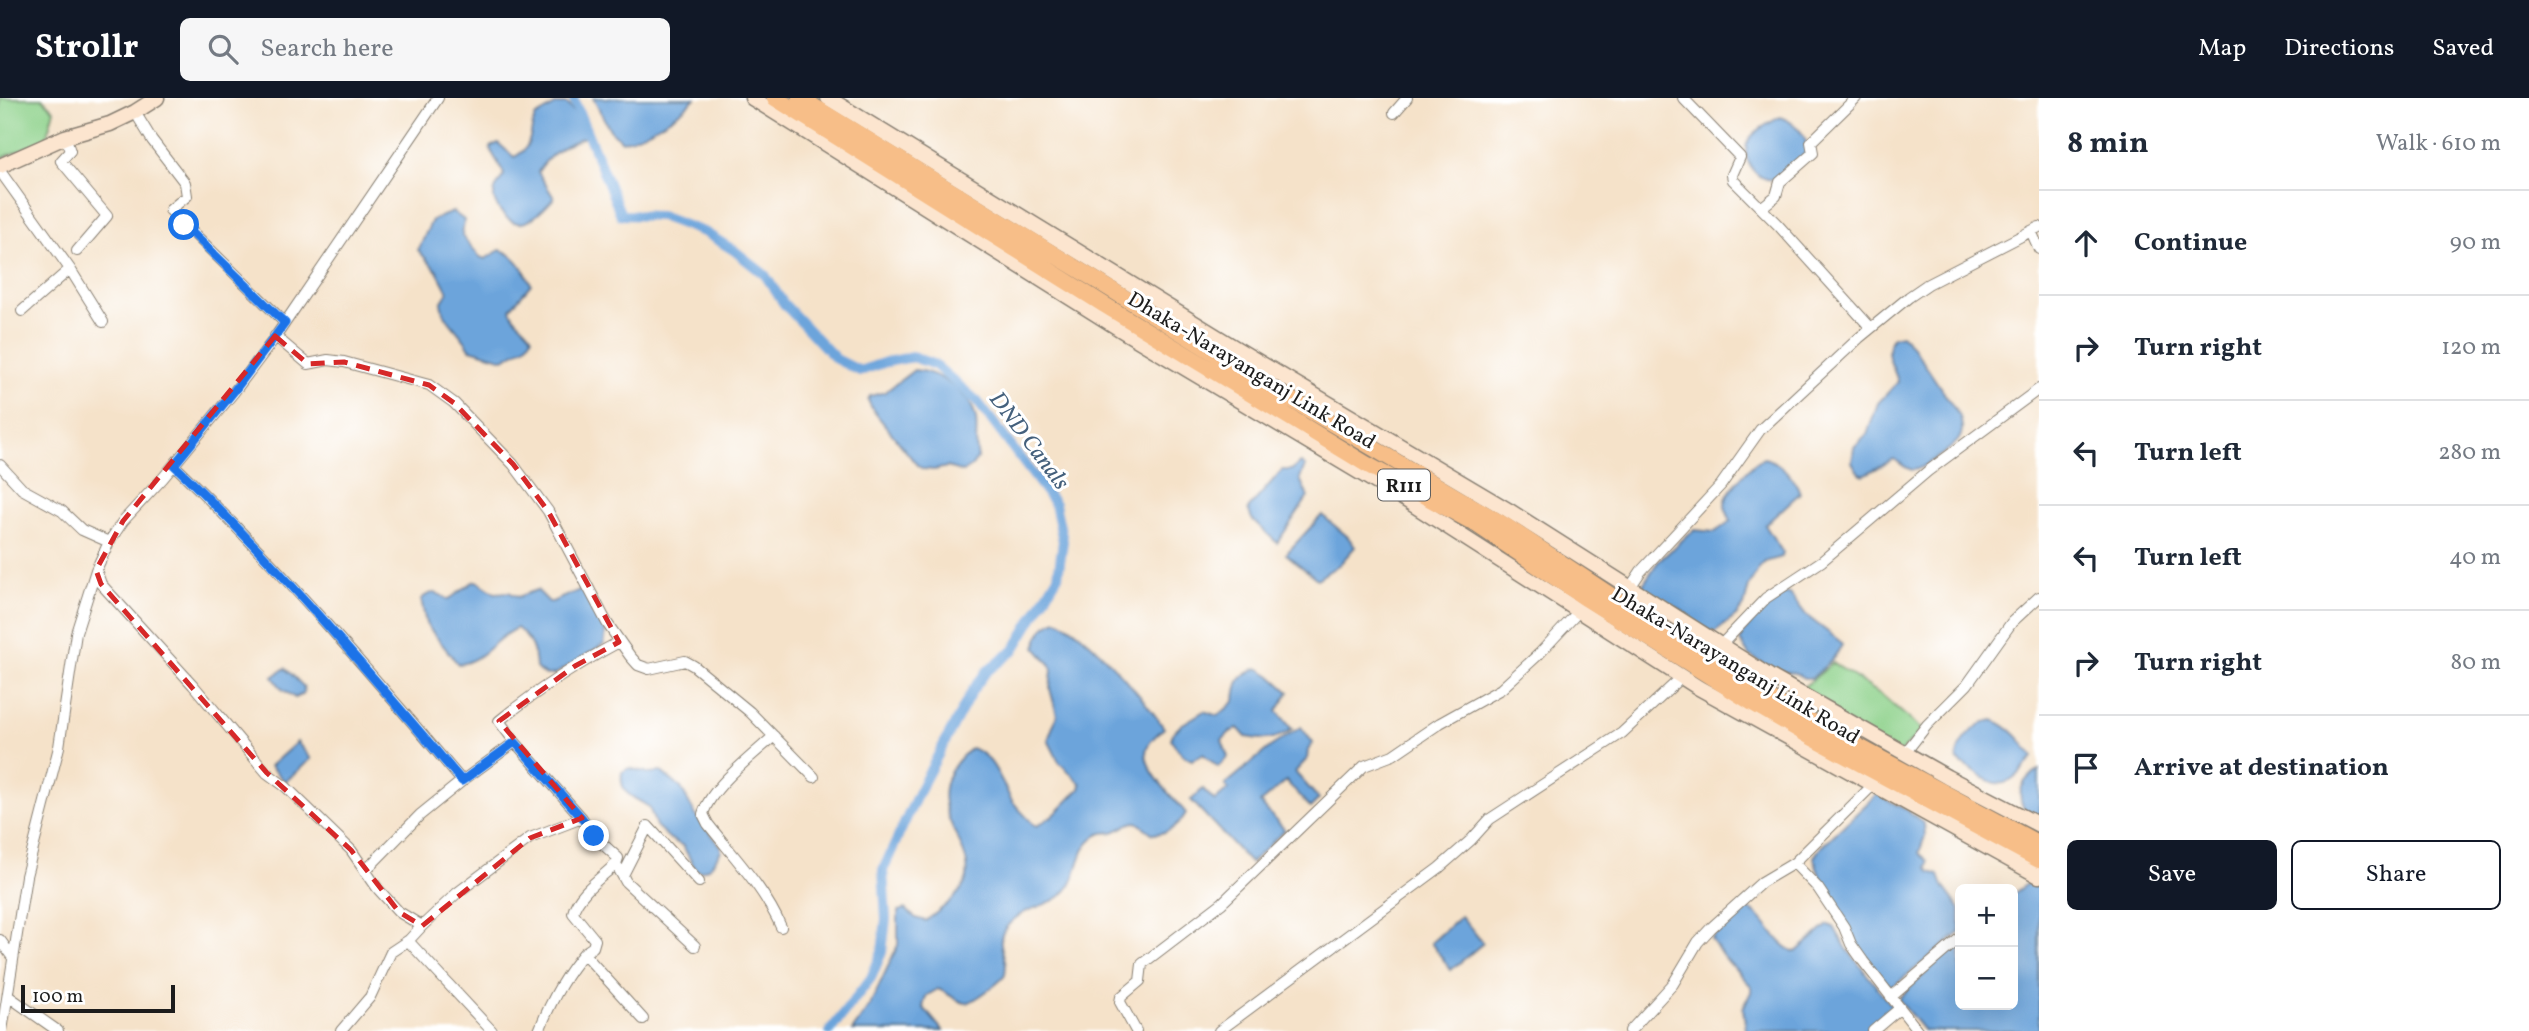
<!DOCTYPE html>
<html lang="en">
<head>
<meta charset="utf-8">
<style>
	:root { --surface:#fff; --page:#f6f6f7; --text:#1f2937; --muted:#747a83; --line:#e0e1e3; --accent:#111827 }
	body { margin:0; font-family:Vollkorn,serif; background:var(--page); color:var(--text) }
	.controls { position:absolute; right:21px; bottom:21px; display:grid; overflow:hidden; border-radius:10px; box-shadow:0 7px 28px #0002 }
	.controls button { width:63px; height:63px; display:grid; place-items:center; padding:0; border:0; border-bottom:2px solid var(--line); background:var(--surface); color:var(--text); font:35px sans-serif }
	.scale { position:absolute; left:21px; bottom:18px; width:154px; box-sizing:border-box; padding-left:7px; border:4px solid #1c1c1c; border-top:0; font-size:19px; line-height:24px; white-space:nowrap; color:#1c1c1c; -webkit-text-stroke:5px #fff; paint-order:stroke }
	.stop { position:absolute; width:21px; height:21px; margin:-16px; border:5px solid #1a73e8; border-radius:50%; background:#fff }
	.stop.end { background:#1a73e8; border-color:#fff; box-shadow:0 2px 7px #0008 }
	.list { margin:0; padding:0; list-style:none }
	h2 { display:flex; justify-content:space-between; align-items:center; height:91px; margin:0; padding:0 28px; font-size:30px }
	h2 small { font-size:23px; font-weight:400; color:var(--muted) }
	.list li { display:grid; grid-template-columns:46px 1fr auto; gap:21px; align-items:center; box-sizing:border-box; height:105px; padding:0 28px; border-top:2px solid var(--line) }
	.list b { display:block; font-size:26px; white-space:nowrap }
	.list em { font-size:23px; font-style:normal; color:var(--muted) }
	.actions { display:flex; gap:14px; padding:21px 28px }
	.actions a { flex:1; padding:16px 0; border:2px solid var(--accent); border-radius:10px; text-align:center; font-size:24px; color:var(--accent) }
	.actions .main { background:var(--accent); color:#fff }
	.icon { flex:none; width:38px; height:38px; fill:none; stroke:currentColor; stroke-width:2; stroke-linecap:round; stroke-linejoin:round }
	.map { position:relative; flex:none; width:2039px; height:933px; overflow:hidden }
	header { display:flex; align-items:center; gap:42px; box-sizing:border-box; height:98px; padding:0 35px; background:var(--accent); color:#fff }
	header strong { font-size:33px }
	nav { display:flex; gap:38px; margin-inline-start:auto; font-size:24px }
	.search { width:490px; height:63px; background:var(--page); display:flex; align-items:center; gap:18px; box-sizing:border-box; padding:0 24px; border-radius:10px; color:var(--muted); font-size:26px }
	main { display:flex }
	aside { flex:1; background:var(--surface) }
	.map>svg:first-child { display:block }
</style>
</head>
<body>
<header>
<strong>Strollr</strong>
<div class="search"><svg class="icon" aria-label="search" viewBox="0 0 24 24"><circle cx="10" cy="10" r="6"/><path d="M15 15l6 6"/></svg>Search here</div>
<nav><a>Map</a><a>Directions</a><a>Saved</a></nav>
</header>
<main>
<div class="map">
<svg width="2039" height="933" viewBox="0 0 2039 933">
	<rect width="100%" height="100%" fill="#fff"/>
	<filter id="ink" filterUnits="userSpaceOnUse"><feTurbulence type="fractalNoise" baseFrequency=".0143" numOctaves="2"/><feDisplacementMap in="SourceGraphic" scale="14" xChannelSelector="R" yChannelSelector="G"/><feConvolveMatrix kernelMatrix="1 2 1 2 8 2 1 2 1" color-interpolation-filters="sRGB"/></filter>
	<filter id="wash" filterUnits="userSpaceOnUse"><feTurbulence type="fractalNoise" baseFrequency=".00686" numOctaves="4" result="noise"/><feDisplacementMap in="SourceGraphic" scale="28" xChannelSelector="R" yChannelSelector="G"/><feGaussianBlur stdDeviation="1.57" result="paint"/><feColorMatrix in="noise" values="0 0 0 0 0 0 0 0 0 0 0 0 0 0 0 0 0 1.4 0 .05"/><feComposite in="paint" operator="in"/></filter>
	<g filter="url(#wash)">
		<rect width="100%" height="100%" fill="#f5e2c9"/>
		<path fill="#8dd18a" stroke="#547653" stroke-width="2" d="M0,0H42L54,12L46,41L0,61Z
			M1833,565L1883,598L1922,632L1895,660L1791,599Z"/>
		<path fill="#6ca4db" stroke="#44607c" stroke-width="2" d="M593,0H695C680,17 644,38 622,43L610,32Z
			M557,6H567L575,15L587,38C567,45 549,55 538,74L554,100C547,108 530,127 518,125C508,124 493,108 494,97C494,90 500,83 504,77C501,66 493,60 490,49L498,45L514,59C533,50 529,36 535,19Z
			M1780,19C1796,25 1806,36 1808,53C1799,62 1786,78 1774,81C1755,85 1739,57 1749,42C1755,32 1770,25 1780,19Z
			M453,114L464,122L462,138L480,159L485,161L500,152C516,156 525,172 531,186L510,211C514,224 528,229 532,239L526,248L504,261L470,251C462,235 443,222 441,205L448,194L437,173L418,152L432,122Z
			M1901,237L1913,249L1960,319C1962,327 1964,334 1959,341C1955,348 1922,372 1913,372C1907,372 1899,364 1894,361L1864,377L1858,374L1852,364L1854,349L1867,336L1878,305L1898,284C1894,268 1881,254 1893,239Z
			M914,272C938,273 972,296 976,321C978,334 974,346 978,359L972,368L963,374L947,369L934,372L923,371L917,367L872,311L868,302L870,298L885,294Z
			M1764,360C1778,362 1796,381 1800,395L1765,427L1783,455L1782,459L1765,464L1759,470L1749,488L1744,508L1736,518L1714,535L1693,523L1678,510L1645,493L1642,488L1658,464L1690,435L1695,432L1715,434L1731,423C1729,418 1725,412 1725,407C1725,395 1752,364 1764,360Z
			M1301,365L1305,368L1300,381L1308,399L1277,445L1252,421L1248,411L1282,372H1291Z
			M1322,417L1348,439L1355,449L1340,466L1317,481L1286,456Z
			M477,483L495,495L509,494L518,499L537,492L549,504H552L582,491C594,503 610,530 604,546L557,575C549,579 542,577 536,570C535,553 531,541 517,530C496,538 482,565 458,566L426,526L421,501C431,493 437,493 448,502L473,484Z
			M1784,495L1790,496L1807,518L1841,544L1842,547L1832,562L1812,580H1804L1795,575L1774,572L1749,557L1740,543C1747,523 1767,507 1784,495Z
			M1057,522C1086,532 1146,603 1164,630C1159,635 1152,640 1149,646C1135,665 1175,701 1186,715C1178,729 1169,735 1153,736L1137,724C1127,724 1122,732 1113,734C1109,735 1106,734 1102,735C1076,744 1081,776 1067,792C1051,811 1023,806 1005,831C996,844 1004,853 1006,867C1006,867 1005,877 1005,877C1002,883 972,905 966,905C958,905 947,894 938,891L926,898L923,909L943,933H852L870,907L898,847V813L905,811L916,820L926,823C938,813 958,800 965,785C982,746 906,705 971,650C994,657 1000,682 1011,701C1017,710 1026,718 1033,726L1037,728L1055,716L1080,691L1081,686L1059,664L1048,642L1057,617L1050,591L1052,572L1050,566L1036,550C1038,537 1044,526 1057,522Z
			M285,570L304,589L303,596L295,600L282,591L273,579Z
			M1258,570L1270,577L1289,594L1277,613L1292,631C1278,642 1264,643 1246,639L1238,630L1230,634L1222,642L1228,659L1218,669L1203,656L1192,662C1183,659 1175,649 1171,641L1173,635L1181,627L1204,613L1218,618L1235,603C1236,585 1239,577 1258,570Z
			M1993,622C2012,629 2023,644 2033,659C2014,684 2003,696 1975,674C1968,669 1962,667 1957,661C1957,643 1976,625 1993,622Z
			M1301,629L1313,645L1308,652L1307,661L1295,674L1319,701L1310,710L1286,683L1260,705L1285,732L1250,765L1191,702L1203,691L1215,703L1228,691L1225,687L1270,649Z
			M297,644L311,661L285,684L270,668Z
			M629,670L652,676L660,673L681,690L695,716L721,748V753L710,769L701,773L696,772L683,748L670,741L656,728L649,709C633,698 619,697 622,674Z
			M2039,672V719L2026,714C2015,697 2021,681 2039,672Z
			M1877,696L1910,714L1924,726L1925,738L1919,755L1928,763L1927,770L1930,774L1939,777L1943,788L1960,811V835L1892,889C1871,878 1818,785 1814,759L1821,749Z
			M2034,781L2039,782V933H1924L1898,901L1960,843V907H2013V796Z
			M1747,810C1767,819 1775,847 1796,854L1828,827L1834,829L1847,851L1894,911L1867,933H1746L1743,910L1751,894V888L1722,857L1711,841L1724,825Z
			M1461,818L1483,845L1451,872L1431,845Z"/>
		<g fill="none" stroke-linecap="round" stroke-linejoin="round">
			<path stroke="#6ca4db" stroke-width="10" d="M573,0L621,117L660,118L706,135L735,153L765,177L784,206L836,261L860,273L886,264L913,259L935,267L977,303L1055,406L1063,443L1058,478L1014,552L986,574L972,593L919,693L883,772L886,821L882,854L871,880L830,933"/>
		</g>
	</g>
	<g filter="url(#ink)">
		<g fill="none" stroke-linecap="round" stroke-linejoin="round">
			<g stroke="#887f72" stroke-width="12">
				<path id="street" d="M1683,0L1740,59L1732,77L1733,82L1778,127L1871,230
					M135,14L152,42L185,85L187,98L170,112L285,225
					M1394,15L1407,0
					M65,39L70,53L61,63L107,118L77,153
					M0,73L70,171L22,213
					M1761,110L1776,98L1780,84L1813,55L1811,44L1856,0
					M2031,133L2039,151
					M70,171L103,224
					M275,238L308,266L328,262L344,264L429,287L454,305L513,366L548,413L607,525L630,558L638,567L649,571L685,563L694,568L750,614L814,679
					M0,367L22,391L62,413L82,432L109,444
					M174,367C277,466 370,574 462,683L420,717L365,773
					M96,472L101,486L193,587L267,675L286,689L351,752L378,791L399,814L422,828L409,842L411,846L492,933
					M1629,491L1641,473L1721,387L1760,332L1859,240L1909,199L1928,186L2039,129
					M1720,548L1766,500L1822,463L1928,373L2039,291
					M774,638C753,657 711,689 703,716L708,726C733,758 765,791 781,829
					M515,644L499,623C537,592 576,567 619,544
					M1905,655L1927,627L1967,587L2012,524L2039,499
					M462,683L515,644L582,720L594,738L618,760L616,766L626,784L695,848
					M1794,765L1818,790L1844,829L1851,846L1863,863L1918,933
					M616,766C602,779 577,796 573,815L595,842L593,849L584,855L585,857L643,921
					M623,777L648,728L699,784
					M422,828L457,795L530,740L582,720
					M0,842L13,860
					M8,898L58,933
					M1891,899L1960,840
					M2,933L26,778L59,649L76,535L96,472L109,444L123,423L163,380L234,294L274,241L438,0
					M341,933L370,899L391,854L409,842
					M539,933C550,905 564,878 584,855
					M1136,933L1120,904L1121,899L1140,883L1142,866L1222,805L1364,668L1393,657L1440,625L1501,591L1539,556L1580,512
					M1219,933L1439,770L1471,742L1490,721L1622,635L1682,579
					M1630,933L1673,886L1698,844L1711,830L1762,784L1794,765L1872,688
					M1873,933L1899,911"/>
			</g>
			<g stroke="#887f72" stroke-width="17">
				<path id="secondary" d="M752,0L1123,233L1409,404L1699,590L2039,778
					M828,0L1237,251L1508,412L1769,578L1947,679L2039,727
					M0,68L65,39L110,26L135,14L157,0"/>
			</g>
			<g stroke="#887f72" stroke-width="18">
				<path id="primary" d="M775,0L1103,206L1366,366L1476,426L1587,501L1751,604L1811,639L2039,762
					M800,0L1268,288L1504,427L1711,564L1774,603L2039,746"/>
			</g>
			<use href="#street" stroke="#fff" stroke-width="10"/>
			<use href="#secondary" stroke="#fce5cf" stroke-width="14"/>
			<use href="#primary" stroke="#f7be88" stroke-width="16"/>
		</g>
	</g>
	<g fill="none" stroke-linecap="round" stroke-linejoin="round" filter="url(#ink)">
		<path stroke="#1a73e8" stroke-width="9" d="M184,127L285,225L234,293L174,367C277,465 369,575 462,683L515,644L582,720L594,738"/>
	</g>
	<path fill="none" stroke="#d62828" stroke-width="5" stroke-dasharray="14 9" stroke-linejoin="round" d="M275,238L308,266L344,264L429,287L454,305L513,366L548,413L619,544L575,568L499,623L582,720L530,740L422,828L399,814L351,752L267,675L101,486L96,472L123,423Z"/>
	<g text-anchor="middle" stroke-width="6" stroke-linejoin="round" paint-order="stroke">
		<rect fill="#fff" stroke="#606060" stroke-width="2" x="1378" y="371.5" width="52" height="31" rx="5"/>
		<g font-size="19" font-weight="bold" fill="#1c1c1c">
			<text x="1404" y="394">R111</text>
		</g>
		<g font-size="21" fill="#1c1c1c" stroke="#fff">
			<text transform="translate(1252 272) rotate(31)" y="7">Dhaka-Narayanganj Link Road</text>
			<text transform="translate(1736 567) rotate(31)" y="7">Dhaka-Narayanganj Link Road</text>
		</g>
		<g font-size="23" font-style="italic" fill="#44607c" stroke="#fff">
			<text transform="translate(1030 342) rotate(53)" y="8">DND Canals</text>
		</g>
	</g>
</svg>
<div class="controls">
<button>+</button>
<button>−</button>
</div>
<div class="scale">100 m</div>
<div class="stop" style="left:184px;top:127px"></div>
<div class="stop end" style="left:594px;top:738px"></div>
</div>
<aside>
<h2>8 min<small>Walk · 610 m</small></h2>
<ul class="list">
<li><svg class="icon" aria-label="ahead" viewBox="0 0 24 24"><path d="M12 20V5M6 11l6-6 6 6"/></svg><div><b>Continue</b></div><em>90 m</em></li>
<li><svg class="icon" aria-label="right" viewBox="0 0 24 24"><path d="M7 20v-9h11M14 6l5 5-5 5"/></svg><div><b>Turn right</b></div><em>120 m</em></li>
<li><svg class="icon" aria-label="left" viewBox="0 0 24 24"><path d="M17 20v-9H6M10 6l-5 5 5 5"/></svg><div><b>Turn left</b></div><em>280 m</em></li>
<li><svg class="icon" aria-label="left" viewBox="0 0 24 24"><path d="M17 20v-9H6M10 6l-5 5 5 5"/></svg><div><b>Turn left</b></div><em>40 m</em></li>
<li><svg class="icon" aria-label="right" viewBox="0 0 24 24"><path d="M7 20v-9h11M14 6l5 5-5 5"/></svg><div><b>Turn right</b></div><em>80 m</em></li>
<li><svg class="icon" aria-label="arrive" viewBox="0 0 24 24"><path d="M6 21V4h12l-3 4 3 4H6"/></svg><div><b>Arrive at destination</b></div></li>
</ul>
<div class="actions"><a class="main">Save</a><a>Share</a></div>
</aside>
</main>
</body>
</html>
